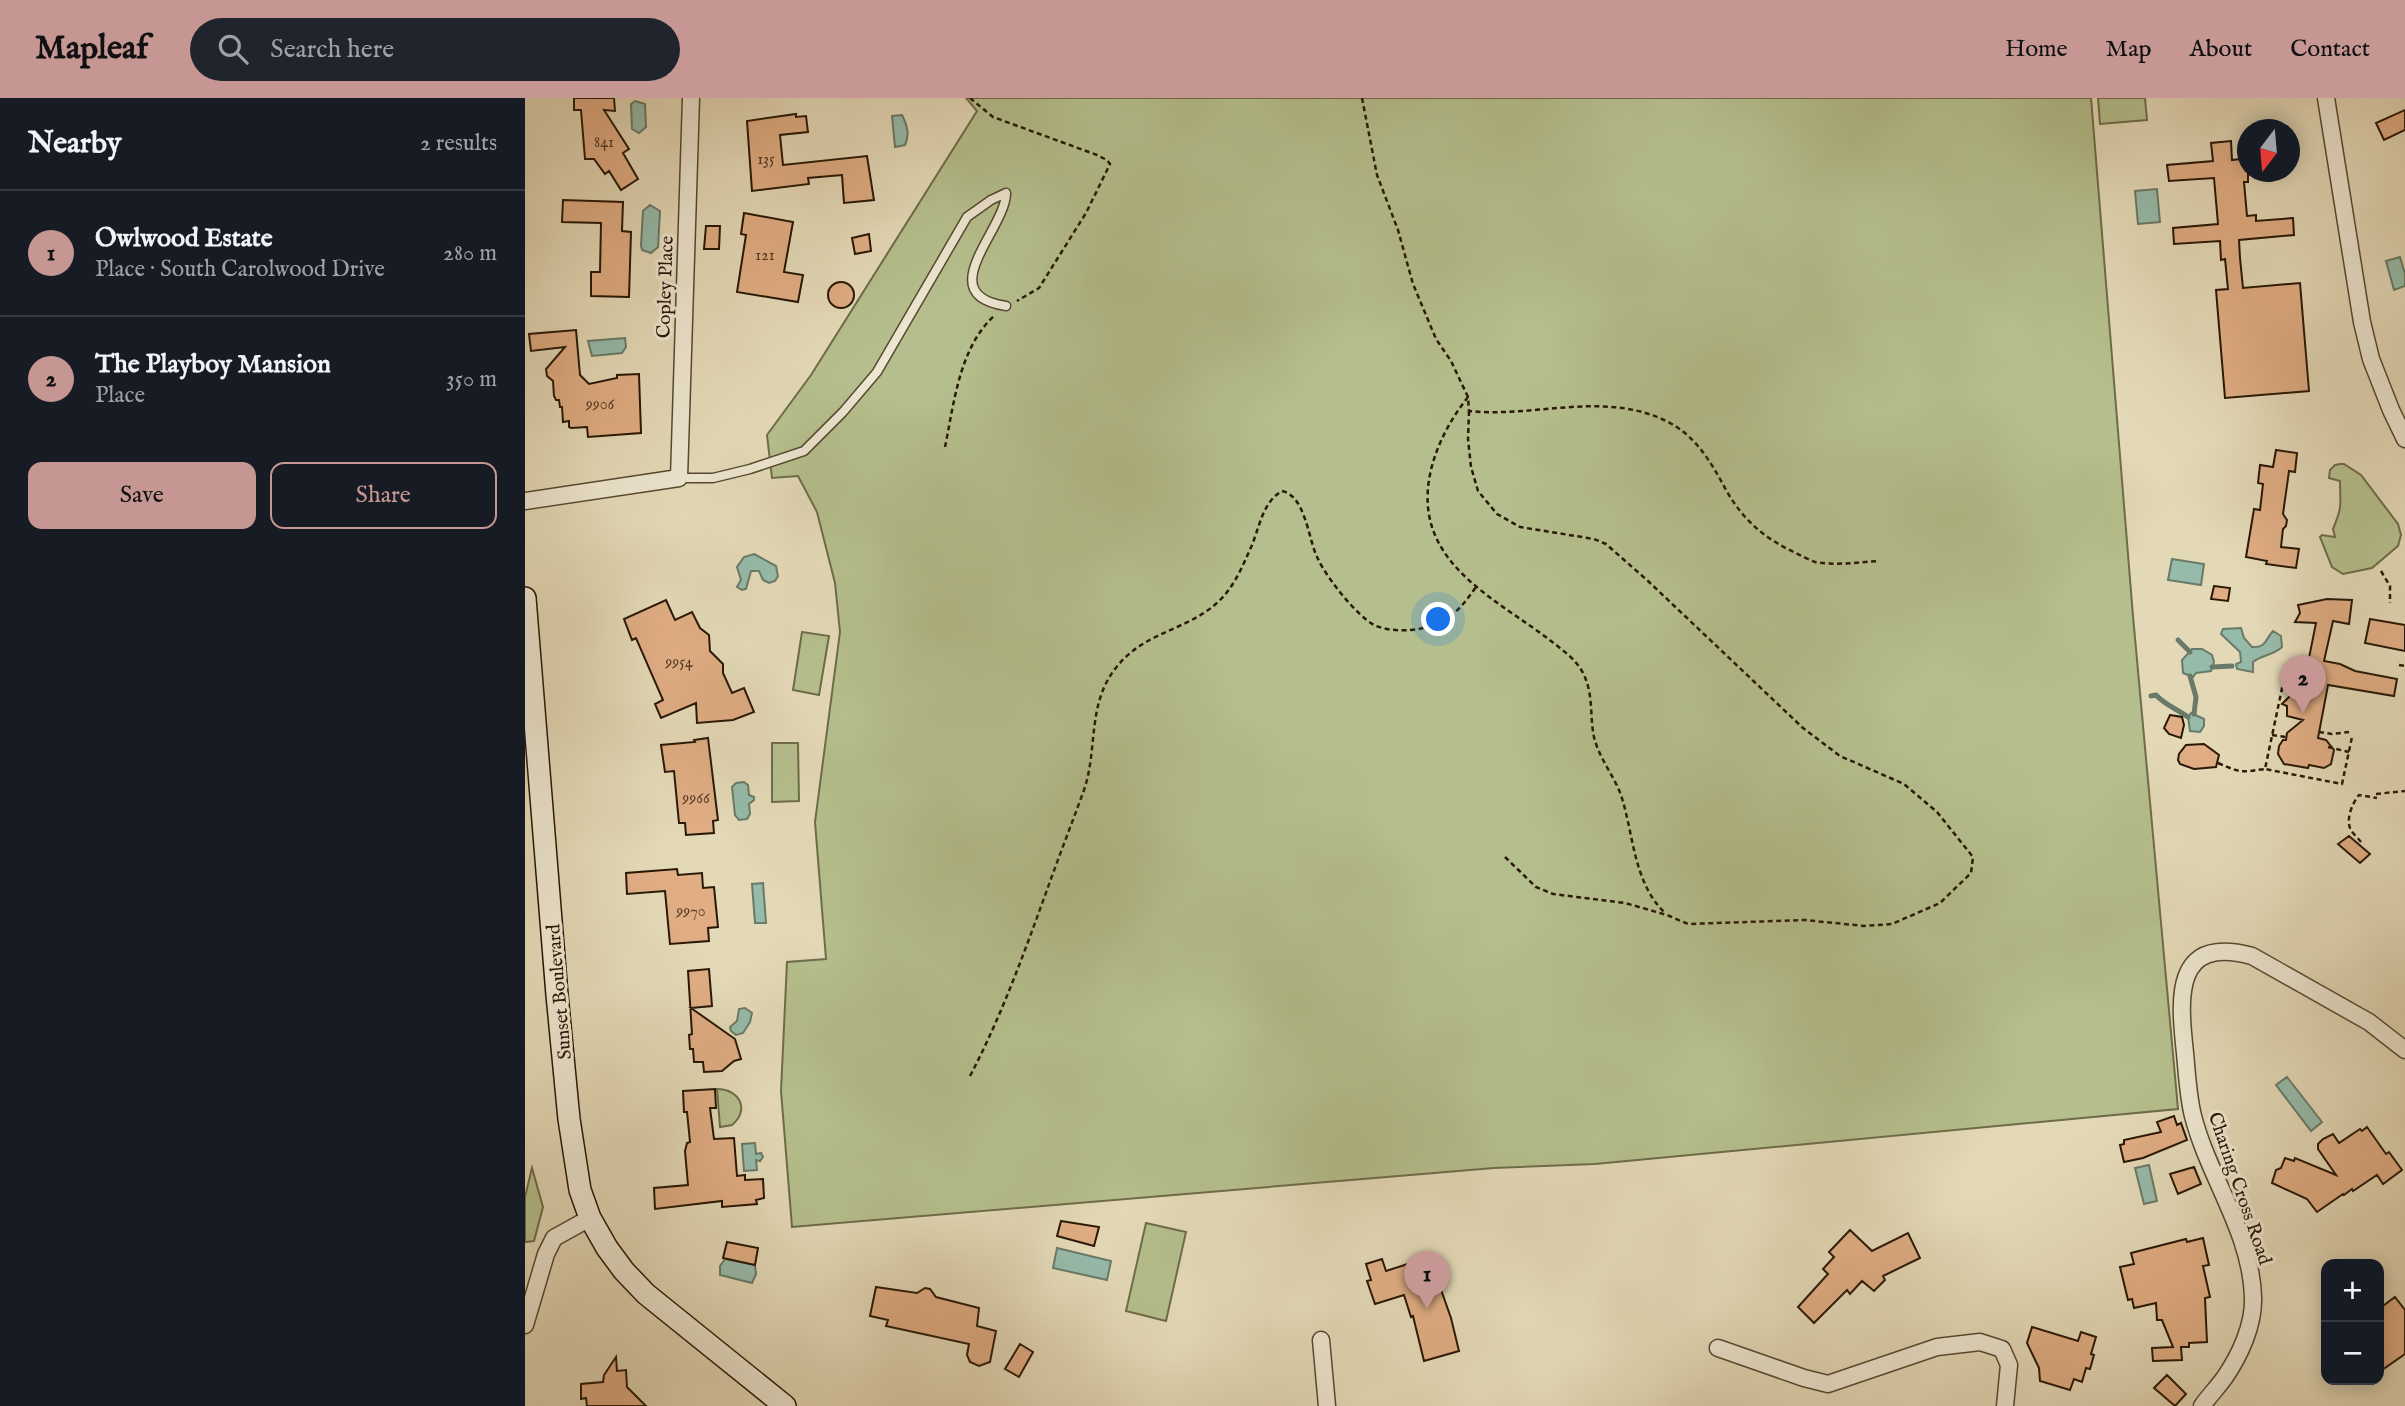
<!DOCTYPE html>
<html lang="en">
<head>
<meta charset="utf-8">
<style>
	:root { --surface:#171b24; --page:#20242c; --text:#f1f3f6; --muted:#9ea1a6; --line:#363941; --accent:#c59692 }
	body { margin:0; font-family:"IM FELL English",serif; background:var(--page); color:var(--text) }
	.controls { position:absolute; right:21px; bottom:21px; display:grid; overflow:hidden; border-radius:14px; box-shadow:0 4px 18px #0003 }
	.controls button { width:63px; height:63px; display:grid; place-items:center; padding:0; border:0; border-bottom:2px solid var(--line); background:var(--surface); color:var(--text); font:35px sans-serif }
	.compass { position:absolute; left:1712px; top:21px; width:63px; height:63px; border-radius:50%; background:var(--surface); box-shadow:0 4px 18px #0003; rotate:196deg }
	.you { position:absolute; left:914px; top:522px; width:24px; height:24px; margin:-18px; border:5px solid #fff; border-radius:50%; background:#1a73e8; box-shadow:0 0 0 10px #1a73e833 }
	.badge { display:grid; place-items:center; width:46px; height:46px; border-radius:50%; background:var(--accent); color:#111; font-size:23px; font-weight:700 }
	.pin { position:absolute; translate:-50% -58px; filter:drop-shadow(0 2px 4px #0008) }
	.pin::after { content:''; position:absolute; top:37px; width:24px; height:21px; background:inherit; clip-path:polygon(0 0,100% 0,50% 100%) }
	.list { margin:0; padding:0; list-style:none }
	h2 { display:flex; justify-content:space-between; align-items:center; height:91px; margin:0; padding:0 28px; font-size:30px }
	h2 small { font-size:23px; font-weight:400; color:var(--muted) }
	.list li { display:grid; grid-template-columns:46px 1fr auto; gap:21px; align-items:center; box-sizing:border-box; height:126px; padding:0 28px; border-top:2px solid var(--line) }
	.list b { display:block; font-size:26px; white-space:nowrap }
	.list p { margin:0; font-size:23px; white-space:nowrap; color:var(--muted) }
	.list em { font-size:23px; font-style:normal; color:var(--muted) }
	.actions { display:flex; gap:14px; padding:21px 28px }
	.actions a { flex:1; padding:16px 0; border:2px solid var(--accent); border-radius:14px; text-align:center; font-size:24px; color:var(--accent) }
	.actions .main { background:var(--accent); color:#111 }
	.icon { flex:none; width:38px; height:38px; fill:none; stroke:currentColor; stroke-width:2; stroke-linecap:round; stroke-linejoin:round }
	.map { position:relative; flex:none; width:1880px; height:1308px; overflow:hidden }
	header { display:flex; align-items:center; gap:42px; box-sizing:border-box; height:98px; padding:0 35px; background:var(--accent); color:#111 }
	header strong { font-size:33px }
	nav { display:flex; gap:38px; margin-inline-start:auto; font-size:24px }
	.search { width:490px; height:63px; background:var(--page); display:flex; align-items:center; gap:18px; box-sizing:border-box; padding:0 24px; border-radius:38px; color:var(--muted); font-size:26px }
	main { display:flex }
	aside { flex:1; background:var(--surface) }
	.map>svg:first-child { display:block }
</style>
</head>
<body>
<header>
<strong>Mapleaf</strong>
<div class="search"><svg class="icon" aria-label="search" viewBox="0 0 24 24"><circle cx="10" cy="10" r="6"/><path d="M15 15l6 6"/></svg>Search here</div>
<nav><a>Home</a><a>Map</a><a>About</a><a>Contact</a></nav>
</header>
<main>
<aside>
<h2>Nearby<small>2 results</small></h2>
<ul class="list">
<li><span class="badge">1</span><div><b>Owlwood Estate</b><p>Place · South Carolwood Drive</p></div><em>280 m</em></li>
<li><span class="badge">2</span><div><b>The Playboy Mansion</b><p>Place</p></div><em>350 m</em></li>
</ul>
<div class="actions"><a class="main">Save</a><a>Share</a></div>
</aside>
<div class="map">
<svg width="1880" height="1308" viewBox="0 0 1880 1308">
	<rect width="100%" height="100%" fill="#e4d9b7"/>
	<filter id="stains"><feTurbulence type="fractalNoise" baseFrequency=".00286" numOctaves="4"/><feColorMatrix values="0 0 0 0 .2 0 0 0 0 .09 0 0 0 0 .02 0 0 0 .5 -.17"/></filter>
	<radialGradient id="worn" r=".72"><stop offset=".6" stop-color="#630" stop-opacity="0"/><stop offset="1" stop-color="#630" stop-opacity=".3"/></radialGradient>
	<path fill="#b5bf8d" stroke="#6e6c4a" stroke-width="2" d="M441,0H1566L1608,518L1653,1011L1070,1066L969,1070L267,1129L256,993L262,864L301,861L290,724L315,534L310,485L292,414L273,378L247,380L242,337L286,277L452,13Z
		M1573,0H1620L1622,22L1575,26Z
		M1815,366H1819L1836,377L1873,426L1876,437L1873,448L1847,470L1818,476L1807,469L1795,439L1797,437L1810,439L1808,431C1818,407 1815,408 1815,383L1804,380L1805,372L1810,367Z
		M277,534L304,538L294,597L268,592Z
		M247,645H273L274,703L247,704Z
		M192,991C215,991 225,1012 207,1027L195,1029Z
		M7,1070L18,1109L9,1143L0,1144V1099Z
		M621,1125L661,1134L641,1223L601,1213Z"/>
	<path fill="#96bbaa" stroke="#6a7a68" stroke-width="2" d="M110,3L120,6L121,29L114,35L107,31L106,6Z
		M377,17C382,27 385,36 380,47L370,49L367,18Z
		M1632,91L1635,124L1613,126L1610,93Z
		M125,107L135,113L133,149L126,155L117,152L116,147L118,113Z
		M1875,159L1880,176V188L1869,192L1861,163Z
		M100,240L101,249L97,255L67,258L63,243Z
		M229,456L251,468L253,478L250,483L244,485L238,482L234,473H226L221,491L217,492L212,489L216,482L212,469L219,459Z
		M1647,461L1679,466L1676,487L1643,482Z
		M1716,530L1719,540L1727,549C1741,550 1740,542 1748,533L1756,538L1757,549C1749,557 1737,557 1728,564V574L1712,571L1711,566L1716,564L1715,554L1696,536L1698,531Z
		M1667,551H1677L1687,557L1689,564L1686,573L1671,575L1668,579L1658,575L1657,562Z
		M1666,615L1679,621V628L1675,634L1665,633L1663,619Z
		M219,684L223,687L224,697L229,699V702L224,706L225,716L222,721L214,722L210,717L207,689L211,685Z
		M238,785L241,825H230L227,786Z
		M220,910L227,915L225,924L218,935L211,937L206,933L205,929L212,923L214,911Z
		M1762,979L1797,1024L1786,1033L1751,987Z
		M230,1045L231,1056L236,1055L238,1059L235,1063L231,1062L232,1072L219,1073L217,1046Z
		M1624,1067L1632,1103L1619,1106L1610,1070Z
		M532,1150L586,1163L582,1182L528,1170Z
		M200,1161L230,1167L231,1176L227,1185L195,1177V1168Z"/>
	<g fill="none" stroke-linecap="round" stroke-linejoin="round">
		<path stroke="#6a7a68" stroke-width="5" d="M1653,542L1665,554
			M1687,569L1707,568
			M1665,578L1671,599L1669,616
			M1626,598L1631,597C1640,607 1652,611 1663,619"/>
	</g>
	<path fill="#e0ad84" stroke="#281806" stroke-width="2" d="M49,0H89L90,13L79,12L104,51L98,55L113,81L96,92L84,73L80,76L69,61H60L56,12H49Z
		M1880,12V32L1859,42L1851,25Z
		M271,16V19L281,18L283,34L255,37L258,67L342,58L349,102L319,105L317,77L283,80L284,86L227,93L222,23Z
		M1706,43L1707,62L1723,60V84H1719L1722,118L1731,117V123L1768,120L1769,137L1714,142L1715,160L1718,190L1775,185L1784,293L1700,300L1691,192L1703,191L1700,161L1696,162L1695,143L1649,146L1648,130L1693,126L1689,80L1644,83L1642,67L1688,63L1686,45Z
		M38,102L98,104L97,133L106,134L104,199L66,198V174H75L76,125L37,124Z
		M219,115L268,124L259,174L278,177L273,204L212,194L221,137L216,136Z
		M181,128H195L194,151H179Z
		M344,136L346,153L330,156L327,140Z
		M303 197a13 13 0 1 1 26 0a13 13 0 1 1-26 0Z
		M51,232L55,277L64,286L92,280V277L114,276L116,335L63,339L62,329L46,330L44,329V323L38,324L37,309H35L34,302H31L29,298L28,283L22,278L21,271L40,249L6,253L4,236Z
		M1751,352L1772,355L1770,374L1764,373L1758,416L1762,422L1761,428L1758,431L1756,449L1774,451L1771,470L1741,466L1742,463L1721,459L1729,411L1735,412L1738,386L1733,385L1735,367L1748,369Z
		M1689,488L1705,490L1703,503L1686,501Z
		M1802,501L1827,502L1824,526L1808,523L1799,563L1815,566L1830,573L1872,581L1869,598L1803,587L1793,640L1801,642L1809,652L1806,666L1799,670L1784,667L1783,670L1759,666L1753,656L1754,648L1758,642H1761L1762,635L1778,622L1762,618V608L1757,606L1767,596L1771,598L1773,585H1775L1776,567L1783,565L1791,525L1770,524L1775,515L1773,507Z
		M141,502L150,522L167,514L175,530L184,537L185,553L198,566V575L207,595L219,590L229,614L208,622L172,625L171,605L136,620L130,606L138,602L111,540L107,542L99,521Z
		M1845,521L1880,527V553L1840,545Z
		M1645,617L1657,619L1659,627L1656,640L1644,636L1639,630Z
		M183,640L193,722L188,723L189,735L161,737L160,725H154L149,673L140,674L136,647L170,644L169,642Z
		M1679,646L1694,657L1691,669L1669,671L1655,666L1653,662L1654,656L1661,647Z
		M1824,738L1845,756L1835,765L1813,746Z
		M152,771L153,777L177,775L178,790L189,789L193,829L183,830L184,843L145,846L140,793L102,796L101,775Z
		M184,871L187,908L166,910L210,941L216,961L209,963L197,973L179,974L178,964H169L168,951H165L164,937L167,936L163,873Z
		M190,991L191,1010H185L189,1041L209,1040L212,1078L220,1077V1082L238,1081L239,1100L231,1102L232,1106L197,1109V1103L130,1111L129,1090L163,1087L160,1053L162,1045L165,1044L162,1014H159L158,993Z
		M1649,1018L1652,1027L1656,1025L1662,1042L1618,1060L1599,1064L1595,1047L1599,1046V1042L1636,1034L1632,1024Z
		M1842,1029L1861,1056L1864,1054L1877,1072L1858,1086L1852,1077L1828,1093L1827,1091L1819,1097L1818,1096L1792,1114L1782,1101L1747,1085L1751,1072L1756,1070L1760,1060L1769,1063L1770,1060L1811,1077L1793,1051V1046L1798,1041L1808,1036L1814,1045L1835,1031L1837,1033Z
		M1669,1069L1676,1086L1653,1096L1645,1076Z
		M536,1123L574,1129L569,1148L532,1138Z
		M1325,1132L1347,1153L1383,1135L1395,1160L1358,1178L1360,1182L1349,1193L1337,1183L1325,1196L1322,1192L1289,1225L1273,1209L1303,1176L1298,1171L1309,1159L1304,1154Z
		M1678,1140L1684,1167L1678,1168L1685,1199L1680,1200L1682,1244L1664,1245V1249H1656L1657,1262L1628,1263L1627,1250L1648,1249L1637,1222H1632L1631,1205L1609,1210L1607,1201L1603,1202L1595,1169L1609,1166L1606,1155L1661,1141L1662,1144Z
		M202,1144L233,1150L230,1167L198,1160Z
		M857,1161L861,1173L898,1161L899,1165L904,1164L907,1172L914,1177L917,1183L914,1186L926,1220L934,1253L899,1263L888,1218L886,1219L879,1197L850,1206L842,1183L846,1182L841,1166Z
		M351,1189L392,1195L400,1190L405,1191L411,1199L454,1210L452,1228L471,1233L465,1264L454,1268L445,1264L442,1257L444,1246L361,1228L363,1222L345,1218Z
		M1870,1199L1880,1212V1256L1854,1274V1211Z
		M1507,1229L1553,1243L1556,1234L1571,1239L1566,1256L1569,1257L1565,1271L1561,1270L1557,1284L1549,1281L1545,1292L1515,1283L1514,1270L1502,1245Z
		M495,1246L508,1254L494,1279L480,1271Z
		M91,1259L92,1273L101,1272L102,1289L121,1308H62L61,1300L56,1301V1286L78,1284L79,1277Z
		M1642,1277L1661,1296L1650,1308L1629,1290Z"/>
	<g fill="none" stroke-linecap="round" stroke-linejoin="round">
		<g stroke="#574832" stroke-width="11">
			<path id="lane" d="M154,380H188L225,371L279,353L318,314L352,274L442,119L466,102L481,95C481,131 405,197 481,208"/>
		</g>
		<g stroke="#574832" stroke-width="19">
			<path id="street" d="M1801,0L1837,224L1846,261L1866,312L1880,341
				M0,403L154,380L166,0
				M0,1227L21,1156L29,1140L65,1120
				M796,1242L802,1308
				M1193,1250L1279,1280L1303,1286L1412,1249L1455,1244L1477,1251L1484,1267L1480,1308
				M1677,1308C1684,1298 1693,1289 1700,1279C1715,1257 1729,1227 1728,1199C1726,1134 1684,1080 1668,1018C1663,998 1662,976 1660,955C1654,900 1648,837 1727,858L1844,924L1880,952"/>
		</g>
		<g stroke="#281806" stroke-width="24">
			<path id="secondary" d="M0,500L32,897L44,1021L55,1092L65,1120L82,1150L99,1173L121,1196L260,1308"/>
		</g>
		<path stroke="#281806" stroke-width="2.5" stroke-dasharray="5 3.5" stroke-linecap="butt" d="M445,0L468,19L572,57L582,62L585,66L561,115L514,190L492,203
			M837,0L852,77L873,132L888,186L911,241L926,263L943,299L944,313C1009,320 1077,293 1139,322C1170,336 1186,364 1201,392C1218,422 1240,441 1271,455C1277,458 1284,462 1290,464C1311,468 1333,464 1354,463
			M943,299C923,324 906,357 903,390C896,468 973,502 1026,543C1040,554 1055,564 1061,582C1068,600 1065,621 1069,639C1074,660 1089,678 1096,697C1109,737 1108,784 1140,815
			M944,313L943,341L946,369L953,393L972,416L995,429L1069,441L1081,446L1123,483L1278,630L1315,658L1379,686L1412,714L1448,759L1446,775L1415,805L1367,826L1339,828L1280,822L1163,826L1142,817L1100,805L1028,796L1011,789L980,759
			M420,349C429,306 434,250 469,218
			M1856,473L1865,488V505
			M1874,567L1880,568
			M1759,581L1740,671L1817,686L1827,639
			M1794,634L1807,636L1824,634
			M1747,637L1761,639
			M1803,649L1824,654
			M1693,665C1719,676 1715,674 1740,671
			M1851,696L1880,693
			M1836,744C1833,740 1826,734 1825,730C1821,720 1828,704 1834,697L1852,700
			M445,978C477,917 499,855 522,792C534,758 547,725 559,692C573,651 562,607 590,571C619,532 665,533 696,501C710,487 719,465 727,447C735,427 738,404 757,393C781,398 783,442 793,461C802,480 831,517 849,527C860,532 874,533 886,532C920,528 932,516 951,489"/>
		<use href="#lane" stroke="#ede6d0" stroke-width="8"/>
		<use href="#street" stroke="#ede6d0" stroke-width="16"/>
		<use href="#secondary" stroke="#ede6d0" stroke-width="21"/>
	</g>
	<g text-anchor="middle" stroke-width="6" stroke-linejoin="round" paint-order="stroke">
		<g font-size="16" fill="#563d26">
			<text x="79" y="49">841</text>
			<text x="241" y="66">135</text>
			<text x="240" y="162">121</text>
			<text x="75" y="311">9906</text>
			<text x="154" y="569">9954</text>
			<text x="171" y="705">9966</text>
			<text x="166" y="818">9970</text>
		</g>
		<g font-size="19" fill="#281806" stroke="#ede6d0">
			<text transform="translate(139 189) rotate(-88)" y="7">Copley Place</text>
			<text transform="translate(33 894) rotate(-95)" y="7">Sunset Boulevard</text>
			<text transform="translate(1716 1090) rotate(71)" y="7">Charing Cross Road</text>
		</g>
	</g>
	<rect width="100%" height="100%" filter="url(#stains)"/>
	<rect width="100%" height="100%" fill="url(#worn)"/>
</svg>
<div class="controls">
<button>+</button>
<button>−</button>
</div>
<svg class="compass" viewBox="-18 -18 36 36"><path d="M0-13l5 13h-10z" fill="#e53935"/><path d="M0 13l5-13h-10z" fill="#9ea1a6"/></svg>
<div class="you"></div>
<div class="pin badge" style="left:902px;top:1211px">1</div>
<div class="pin badge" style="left:1778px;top:615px">2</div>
</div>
</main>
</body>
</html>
